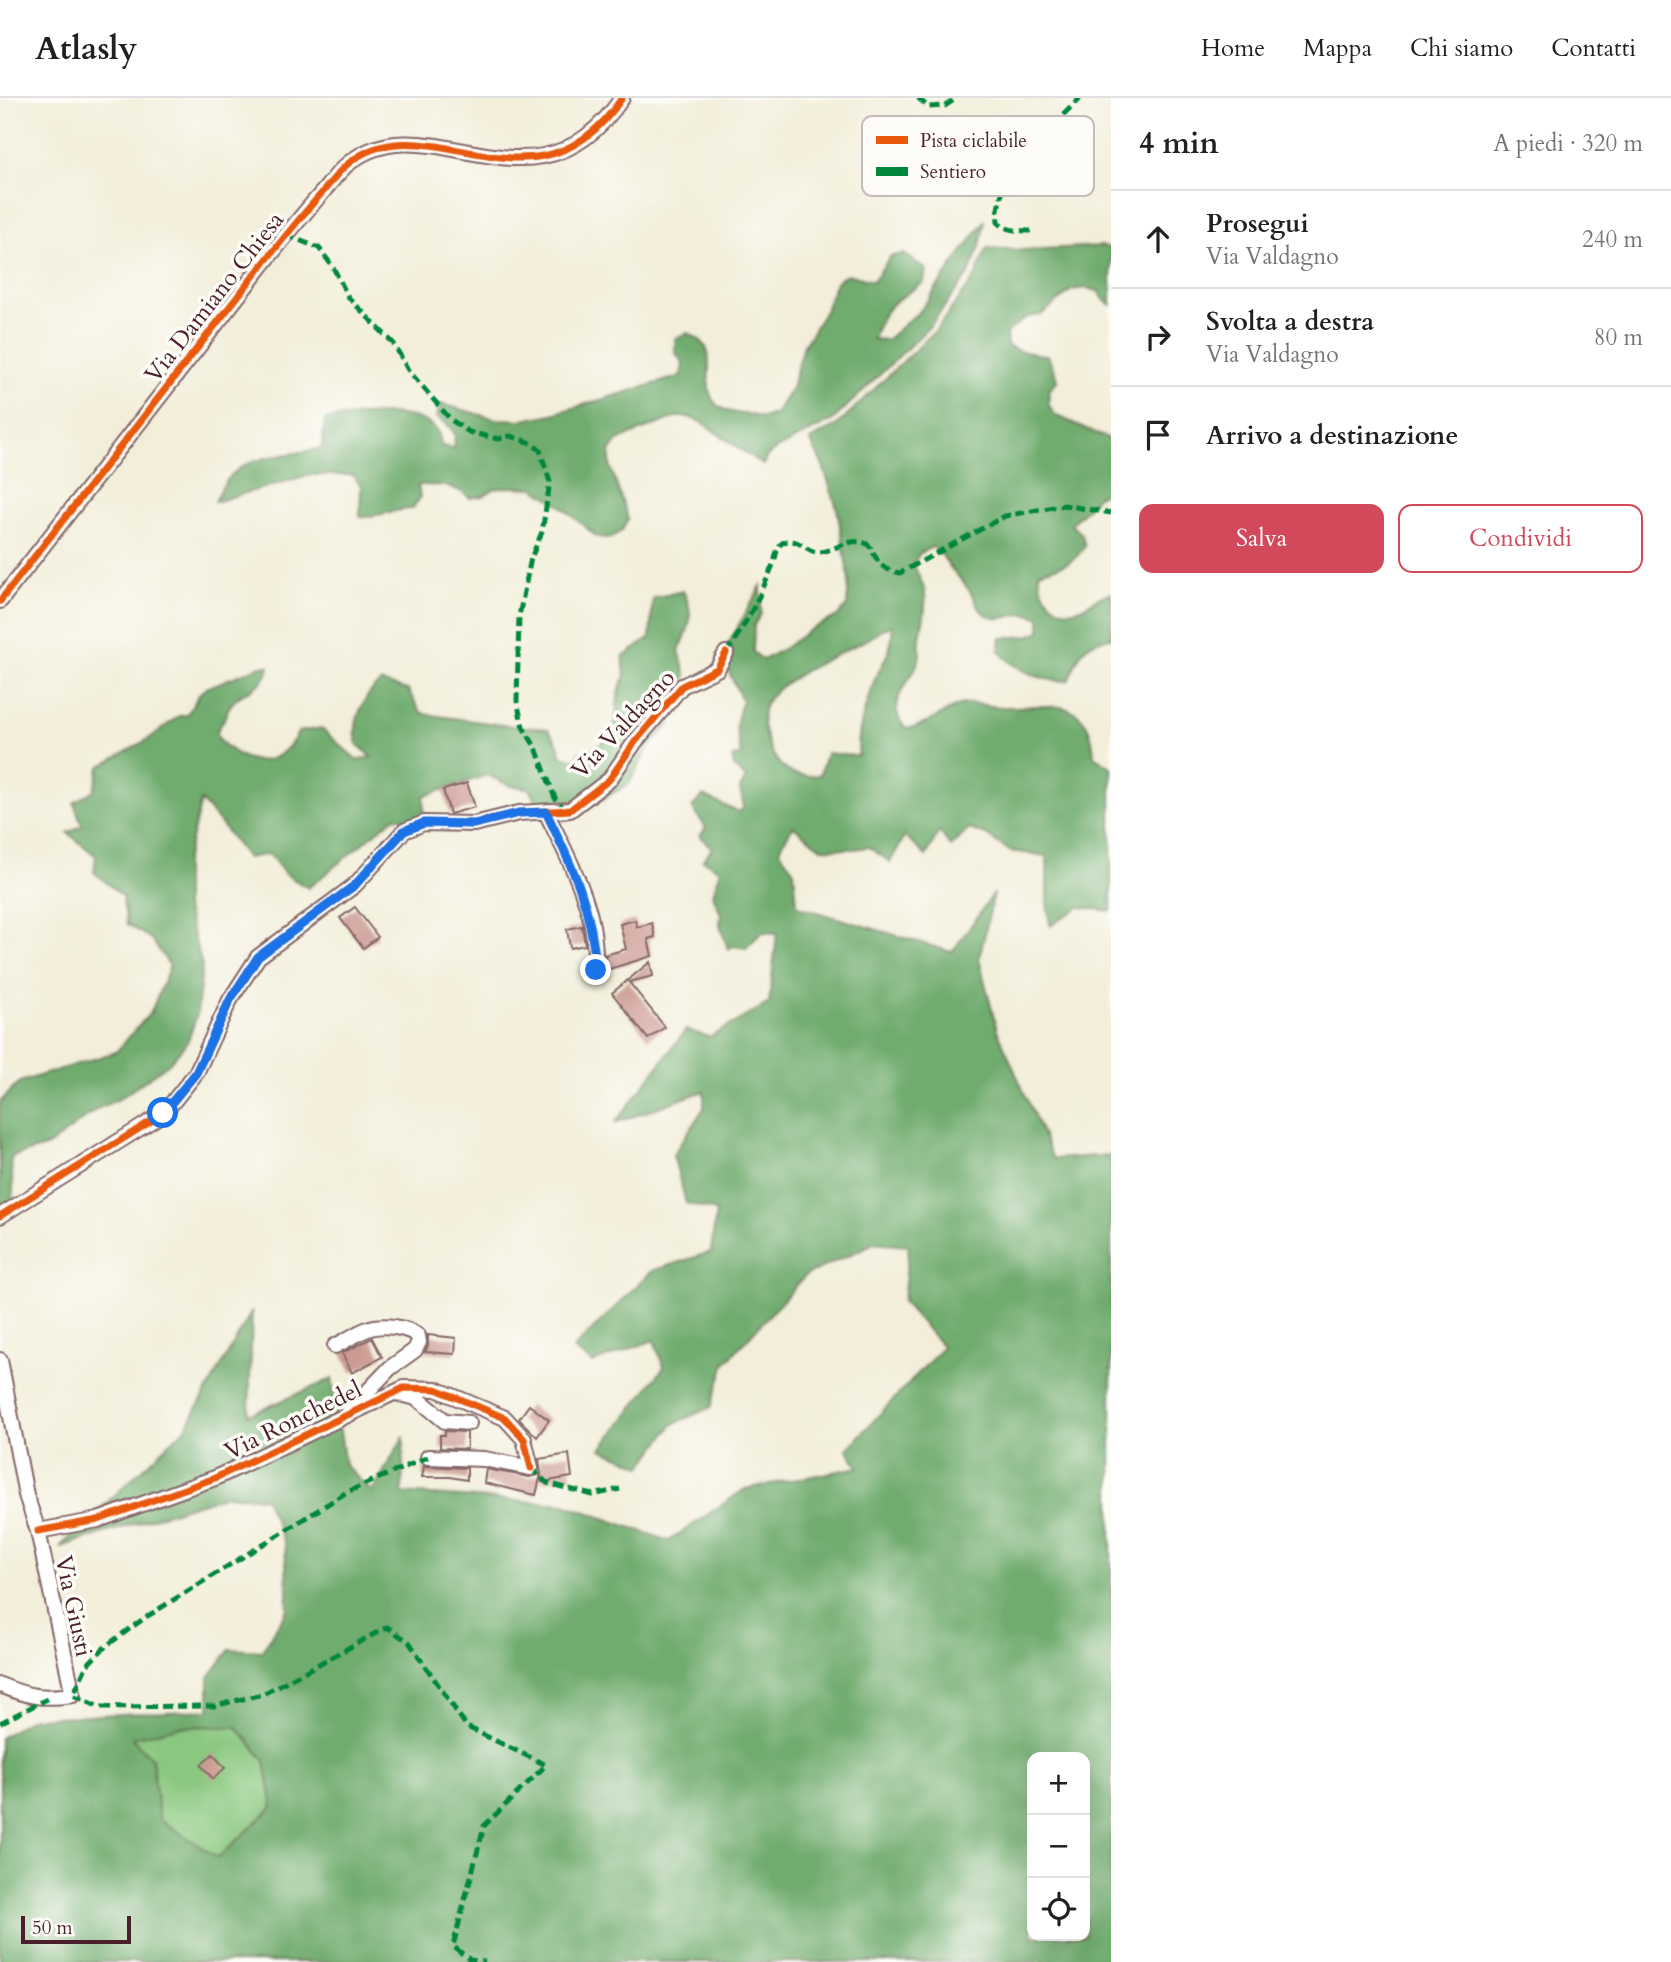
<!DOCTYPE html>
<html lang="it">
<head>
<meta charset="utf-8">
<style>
	:root { --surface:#fff; --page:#f6f6f6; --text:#202124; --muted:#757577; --line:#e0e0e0; --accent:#d1495b }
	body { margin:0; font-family:Cardo,serif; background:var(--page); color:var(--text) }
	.controls { position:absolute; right:21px; bottom:21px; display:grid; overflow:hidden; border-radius:14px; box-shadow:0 7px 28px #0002 }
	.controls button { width:63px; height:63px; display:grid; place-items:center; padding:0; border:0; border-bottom:2px solid var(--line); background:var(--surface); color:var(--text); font:35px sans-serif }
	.scale { position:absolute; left:21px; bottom:18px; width:110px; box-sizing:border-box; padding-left:7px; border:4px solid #4a1f2b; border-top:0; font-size:19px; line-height:24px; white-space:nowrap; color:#4a1f2b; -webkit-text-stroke:5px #fdfcf7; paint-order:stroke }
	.stop { position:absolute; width:21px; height:21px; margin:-16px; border:5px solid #1a73e8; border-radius:50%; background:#fff }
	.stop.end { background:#1a73e8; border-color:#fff; box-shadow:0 2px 7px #0008 }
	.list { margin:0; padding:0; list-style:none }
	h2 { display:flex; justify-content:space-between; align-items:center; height:91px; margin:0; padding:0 28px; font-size:30px }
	h2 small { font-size:23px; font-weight:400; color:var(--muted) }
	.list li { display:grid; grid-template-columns:46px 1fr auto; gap:21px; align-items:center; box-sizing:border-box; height:98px; padding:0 28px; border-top:2px solid var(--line) }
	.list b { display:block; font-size:26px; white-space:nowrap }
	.list p { margin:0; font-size:23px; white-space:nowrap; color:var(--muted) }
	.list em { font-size:23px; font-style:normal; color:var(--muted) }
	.actions { display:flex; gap:14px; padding:21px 28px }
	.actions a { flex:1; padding:16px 0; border:2px solid var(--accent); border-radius:14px; text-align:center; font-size:24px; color:var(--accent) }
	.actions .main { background:var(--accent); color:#fff }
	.icon { flex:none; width:38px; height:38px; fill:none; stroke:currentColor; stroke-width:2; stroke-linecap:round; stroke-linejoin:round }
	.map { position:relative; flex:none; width:1111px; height:1864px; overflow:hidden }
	header { display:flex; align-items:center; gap:42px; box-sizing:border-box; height:98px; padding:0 35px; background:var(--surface); border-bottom:2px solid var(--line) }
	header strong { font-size:33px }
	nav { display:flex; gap:38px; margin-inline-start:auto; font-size:24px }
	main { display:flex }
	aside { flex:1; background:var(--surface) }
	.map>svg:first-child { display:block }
</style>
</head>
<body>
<header>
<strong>Atlasly</strong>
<nav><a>Home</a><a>Mappa</a><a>Chi siamo</a><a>Contatti</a></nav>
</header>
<main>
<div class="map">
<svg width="1111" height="1864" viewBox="0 0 1111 1864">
	<rect width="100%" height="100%" fill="#fdfcf7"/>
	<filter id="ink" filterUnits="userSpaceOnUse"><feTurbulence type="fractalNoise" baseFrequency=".0143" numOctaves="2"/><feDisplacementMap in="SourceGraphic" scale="14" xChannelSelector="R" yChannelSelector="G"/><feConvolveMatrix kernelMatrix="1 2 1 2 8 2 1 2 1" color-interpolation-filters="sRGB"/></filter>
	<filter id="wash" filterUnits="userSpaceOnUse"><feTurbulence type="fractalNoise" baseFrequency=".00686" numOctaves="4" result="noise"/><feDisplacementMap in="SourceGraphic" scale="28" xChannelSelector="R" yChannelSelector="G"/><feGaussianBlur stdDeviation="1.57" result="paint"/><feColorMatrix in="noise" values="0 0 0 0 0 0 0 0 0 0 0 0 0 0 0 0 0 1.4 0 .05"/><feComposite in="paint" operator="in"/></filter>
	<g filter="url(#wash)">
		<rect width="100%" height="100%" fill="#f2eed9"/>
		<path fill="#8ac87f" stroke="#6a7455" stroke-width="2" d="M182,1628L237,1629L265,1663L273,1709L218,1760L159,1721L152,1661L131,1639Z"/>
		<path fill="#6fac6e" stroke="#5c664c" stroke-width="2" fill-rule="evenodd" d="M985,122L980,149L969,175L930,228L833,322L776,351L767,358L763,367L701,324L689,319H676L630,337L618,343L610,354V367L628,421L622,433L610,440L597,439L560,407L534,390L508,389L494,391L483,398L470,400C454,386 438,387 418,387L420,400L412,411C394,411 378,419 360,419L361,388L353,377H308L215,404C235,351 277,362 322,350L325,322C353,317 417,307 437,333C440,337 440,342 441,348L454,350L455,336L447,326L436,319L441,306L496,321L523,322L553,316L681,278L683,265L675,254V241L687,235C695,239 704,243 707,252C714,271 698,300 725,312C737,317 750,315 762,320L775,316L792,290L802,251L825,213L836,184L847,176L873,183L891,158L904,156L926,171L924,184C897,204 884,204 873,241L886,242L920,213Z
			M1102,148L1111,150V207L1106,204L1098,193L1085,190L1072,192L1041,217L1027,219L1006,235L1007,248L1019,253L1048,258L1058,282L1049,292L1048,306L1055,317L1111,342V393L1097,398C1090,411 1079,415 1071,427L1081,435L1085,448C1071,469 1061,467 1039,474C1039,496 1056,521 1081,510C1092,505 1099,497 1111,495V540C1081,544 1079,557 1069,582C1046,586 1013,571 999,553L1001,540L1028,538L1040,533V520C1015,508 1005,528 987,517C978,512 976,504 971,495C965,485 957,478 950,469C942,459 944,456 932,449L920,455L913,466C917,475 924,486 925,496C927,511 922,526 920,540C919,547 921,556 919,562C910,588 882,603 906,631C929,628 940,614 960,607C974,603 988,609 1003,609C1049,610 1090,594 1094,658L1111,669V813L1079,809L1050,828L1047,804V758L1010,753L986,737L969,731L951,749L939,733L926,758L905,738L890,764L869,749L854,751L821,750L793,728L779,752L794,773L797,808L952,854L994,795L979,861L997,932L1053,1061L1111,1057V1864H0V1640L32,1620L209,1612V1579L230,1551L262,1553L288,1511L285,1446L265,1400L226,1397L60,1449L186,1330L252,1213L249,1317L332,1281L345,1367L372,1394L404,1338L402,1395L564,1406L669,1443L745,1391L859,1369L847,1351L943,1249L903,1204L909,1148L874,1145L806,1177L725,1265L711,1309L673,1326L642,1368L601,1351L664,1269L654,1242L593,1265L573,1251L652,1173L711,1154L716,1113L686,1105L673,1057L704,1010V993L615,1025L686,932L710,939L769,905L777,835L762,834L746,850L733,848L728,851L720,827L721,816L713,797L720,772L703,762L712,750L700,738L706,730L692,709L703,698L739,714L744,709L740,691L746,680L734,669L732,659L741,658L736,628L742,602L729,574L717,558L728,546L761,488V516L754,527L753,554L763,562L786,549L811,531L838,518L847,508L849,482L837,410L823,368L810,342L837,327L935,233L975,179L987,150L1023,152ZM892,528C894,548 885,561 876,579C868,598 855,639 859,658L826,655L820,677C800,680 785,677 774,658C767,645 758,621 765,606C778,581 843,554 870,540L880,532ZM182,1628L237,1629L265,1663L273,1709L218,1760L159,1721L152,1661L132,1640ZM1032,1659H1085V1838H1032Z
			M683,493C695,515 690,531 679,552L686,579L672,600L670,626L647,652L629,686L566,722L547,719L528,690L511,688L487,677L424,698V725L395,719L308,790L285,776L269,756L247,760L218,722L201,703L185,765V808L202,867L197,916L188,943L169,965L121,1000L97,1011L48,1048L11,1059L14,1109L0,1112V1004L20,984L116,954L151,914L170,868L151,841L127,826L122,798L94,774L96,758L68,735L82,727L74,705L94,692L100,669L150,640L179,618L187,617L200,595L206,590L261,568H269C267,588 247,591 235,602C229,608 227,613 224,621C222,625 217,630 217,635C218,643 226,648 231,652C258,672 284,663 298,634L321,630L357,662L372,659L357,646C352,624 363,597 381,584L408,592L419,612L424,616L503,627L548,631L557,644L562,658L576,662L579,655C585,652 594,650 600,646C626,632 610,600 625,580L623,559L650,540L653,500Z"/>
		<g id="blocks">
			<path fill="#cb9991" d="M467,685L475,709L450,716L443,692Z
				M355,809L378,839L363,850L340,820Z
				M635,822L637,829L652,825L655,839L648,841L652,858L606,872L605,857L626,851L620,826Z
				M582,828L585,847L570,850L567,831Z
				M650,864L653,878L629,884L665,929L648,941L612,895Z
				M428,1237L456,1240L455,1256L425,1254L428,1248Z
				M372,1240L382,1259L352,1275L342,1255Z
				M529,1307L549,1322L537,1339L519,1321Z
				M445,1333L467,1334V1351L440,1350V1337H445Z
				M569,1356L572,1379L542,1384L539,1361Z
				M424,1368L467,1370V1382L450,1379H422Z
				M486,1371L529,1379L541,1376L536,1397L484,1385Z
				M213,1656L225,1670L213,1681L201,1667Z"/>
		</g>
	</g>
	<g filter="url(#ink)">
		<use href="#blocks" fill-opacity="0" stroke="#856768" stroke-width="2"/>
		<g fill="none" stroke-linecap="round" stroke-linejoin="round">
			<g stroke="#856768" stroke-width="18">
				<path id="minor" d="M0,503C77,404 154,306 231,207C260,170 289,132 321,96C330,86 338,73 349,65C429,0 535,129 622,0
					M546,714C561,745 578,777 588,811C594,831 595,851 596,872
					M0,1118L164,1015L196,975L230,902L258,859L355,787L404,733L424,725L474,726L519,715L570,712L609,682L635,644L682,588L717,571L726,555
					M335,1248C346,1243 358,1234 370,1230C384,1226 408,1229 418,1238L419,1244L415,1252L390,1270L349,1313
					M0,1262L26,1397L38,1433L73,1597C42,1601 29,1599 0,1587
					M399,1296L417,1300L445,1323L469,1325
					M38,1433L98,1422L215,1380L404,1290L436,1291L505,1320L524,1341L531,1370L484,1361L428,1359"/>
			</g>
			<use href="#minor" stroke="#fff" stroke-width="14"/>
			<path stroke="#00873e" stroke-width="5" stroke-dasharray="10 5" stroke-linecap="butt" d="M918,0L928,9L945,8L957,0
				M1031,133C1019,132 1007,134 998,124C993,78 1050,31 1080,0
				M286,137L319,150L333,169L348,199L394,246L408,272L451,322L469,334L498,341L510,338L529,344L540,352L550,384L542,434L531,460L519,518L517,603L523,629L536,650L555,700L565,712
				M726,555C745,528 762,495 774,464C777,455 777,444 788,443C799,441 807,454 818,454C834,454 848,439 865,445C877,449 870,470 900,475L1005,418L1064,407L1111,415
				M428,1359L347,1394L146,1519L106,1548L87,1567L73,1597L99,1609L214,1608L263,1596L387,1529L409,1544L467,1629L546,1667L484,1728L453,1848L470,1862L485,1864
				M531,1370L547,1385L593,1397L620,1391
				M0,1625L47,1601"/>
			<g stroke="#fdfcf7" stroke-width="11">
				<path id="cycleway" d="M0,503C77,404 154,306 231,207C260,170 289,132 321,96C330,86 338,73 349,65C429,0 535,129 622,0
					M0,1118L164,1015L196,975L230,902L258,859L355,787L404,733L424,725L474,726L519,715L570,712L609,682L635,644L682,588L717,571L726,555
					M38,1433L98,1422L215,1380L404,1290L436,1291L505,1320L524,1341L531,1370"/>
			</g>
			<use href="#cycleway" stroke="#e8590c" stroke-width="7"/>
		</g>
	</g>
	<g fill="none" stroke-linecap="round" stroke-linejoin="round" filter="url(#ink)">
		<path stroke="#1a73e8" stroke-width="9" d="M163,1015L196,975L230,902L258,859L355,787L404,733L424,725L474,726L519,715L546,714C573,770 592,808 596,872"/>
	</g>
	<g text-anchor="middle" stroke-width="7" stroke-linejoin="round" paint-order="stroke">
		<g font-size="24" fill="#4a1f2b" stroke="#fdfcf7">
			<text transform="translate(214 199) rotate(-52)" y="8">Via Damiano Chiesa</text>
			<text transform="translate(623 626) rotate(-47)" y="8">Via Valdagno</text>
			<text transform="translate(293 1322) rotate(-26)" y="8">Via Ronchedel</text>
			<text transform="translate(74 1508) rotate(78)" y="8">Via Giusti</text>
		</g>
	</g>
	<rect x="862" y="18" width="232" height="80" rx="10" fill="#fdfcf7" stroke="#c7baba" stroke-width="2"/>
	<rect x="876" y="38" width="32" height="8" fill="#e8590c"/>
	<rect x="876" y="69" width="32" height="9" fill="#00873e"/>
	<g font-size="19" fill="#4a1f2b">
		<text x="920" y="49">Pista ciclabile</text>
		<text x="920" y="80">Sentiero</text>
	</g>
</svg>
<div class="controls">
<button>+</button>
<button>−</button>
<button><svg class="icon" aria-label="locate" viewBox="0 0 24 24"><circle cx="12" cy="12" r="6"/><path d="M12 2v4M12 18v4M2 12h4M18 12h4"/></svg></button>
</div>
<div class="scale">50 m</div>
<div class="stop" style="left:163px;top:1015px"></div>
<div class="stop end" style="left:596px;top:872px"></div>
</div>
<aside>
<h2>4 min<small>A piedi · 320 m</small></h2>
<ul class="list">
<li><svg class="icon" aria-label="ahead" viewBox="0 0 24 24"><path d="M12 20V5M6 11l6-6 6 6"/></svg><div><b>Prosegui</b><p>Via Valdagno</p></div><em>240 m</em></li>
<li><svg class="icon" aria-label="right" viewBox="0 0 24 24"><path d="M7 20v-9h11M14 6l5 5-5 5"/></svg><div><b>Svolta a destra</b><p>Via Valdagno</p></div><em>80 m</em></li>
<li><svg class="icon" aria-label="arrive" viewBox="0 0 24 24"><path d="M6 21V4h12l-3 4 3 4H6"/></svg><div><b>Arrivo a destinazione</b></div></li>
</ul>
<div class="actions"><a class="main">Salva</a><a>Condividi</a></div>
</aside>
</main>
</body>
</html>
